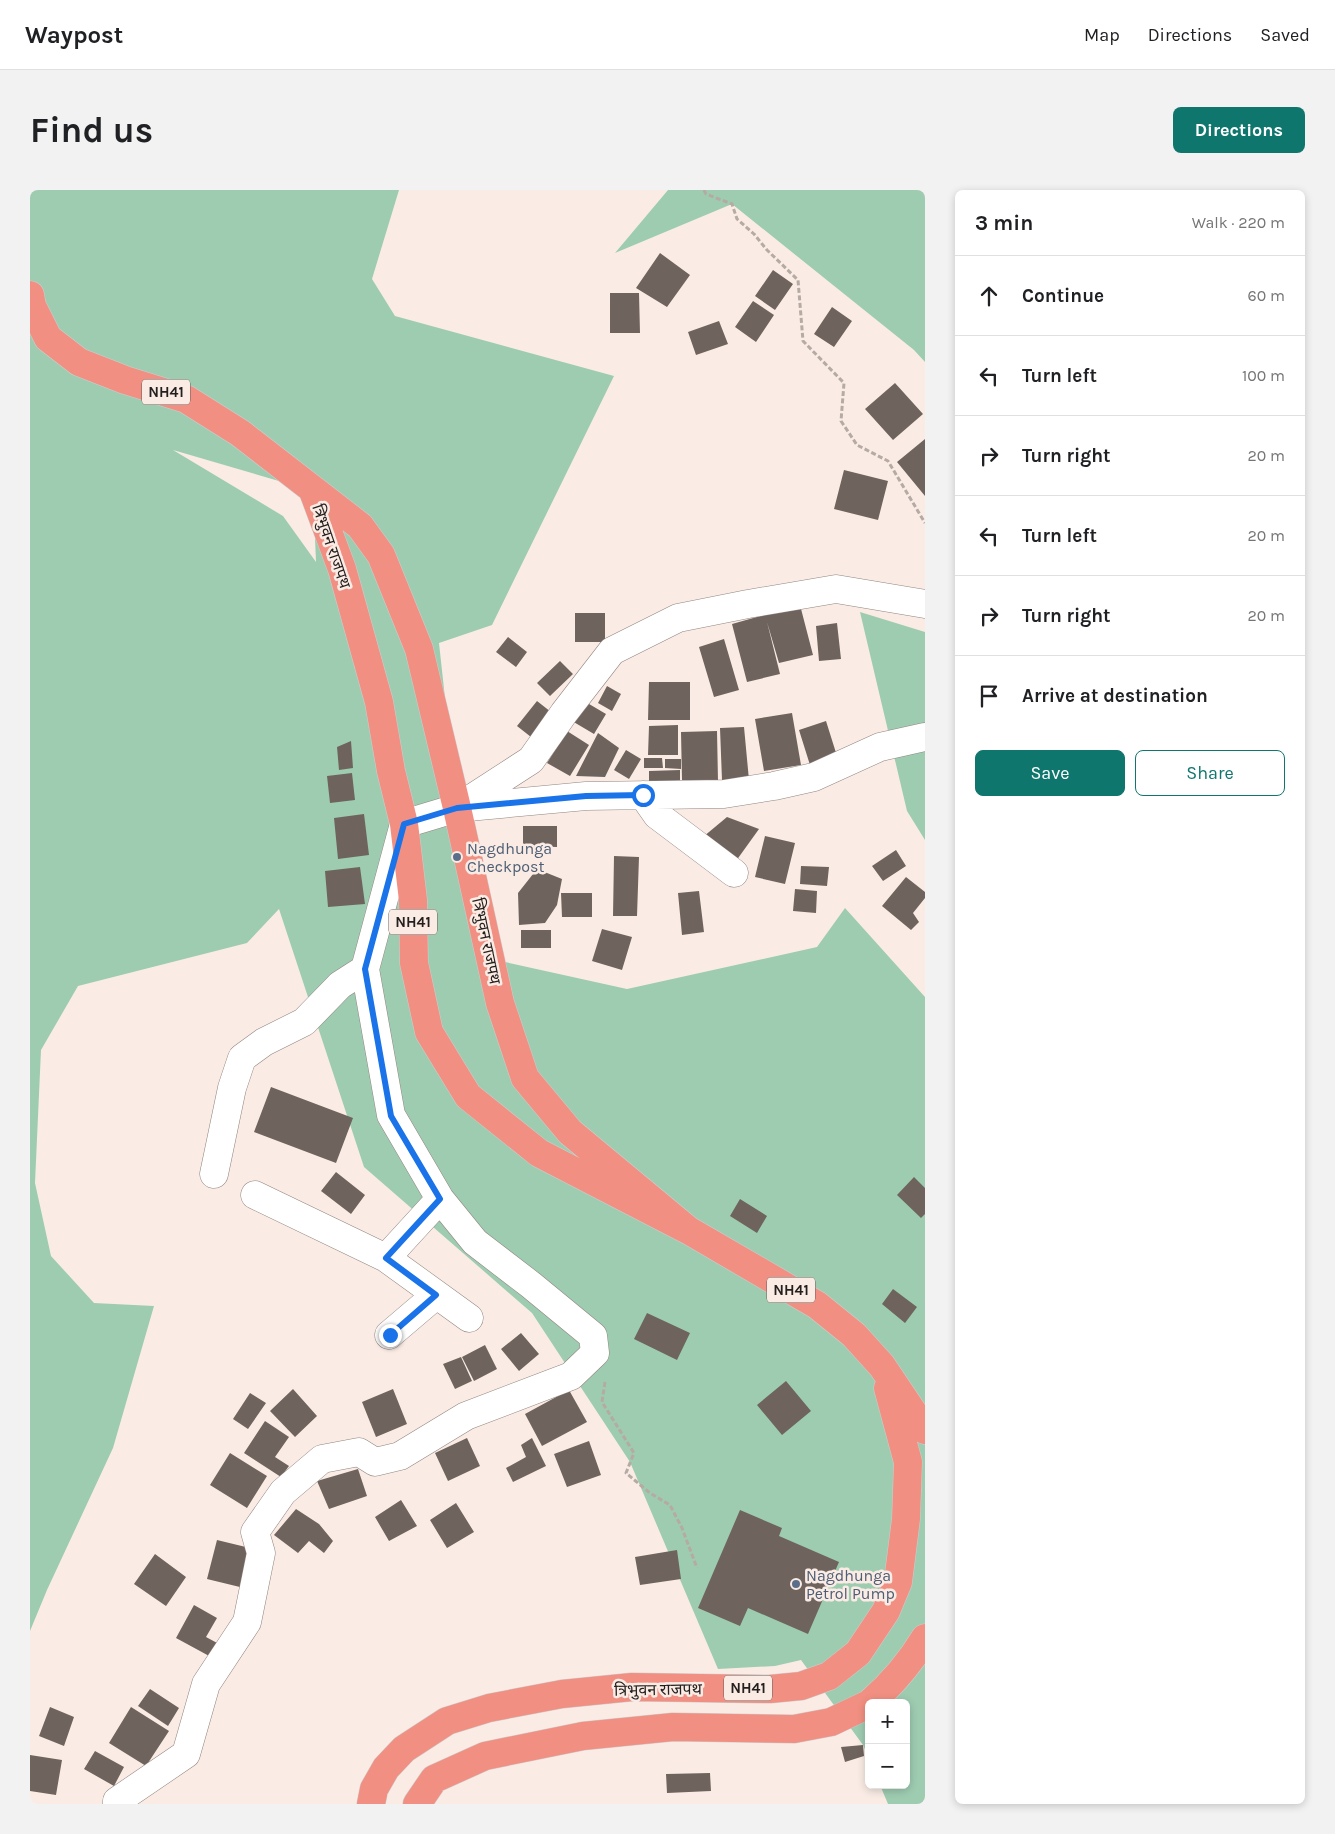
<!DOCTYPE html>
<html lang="en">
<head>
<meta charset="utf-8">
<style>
	:root { --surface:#fff; --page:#f2f2f2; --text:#202124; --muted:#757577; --line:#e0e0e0; --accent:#0f766e }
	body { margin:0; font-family:Karla,"Noto Sans Devanagari",sans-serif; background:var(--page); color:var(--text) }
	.controls { position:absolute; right:15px; bottom:15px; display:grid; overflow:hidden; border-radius:8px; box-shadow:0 2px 8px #0003 }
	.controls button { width:45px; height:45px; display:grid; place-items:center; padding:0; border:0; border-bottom:1px solid var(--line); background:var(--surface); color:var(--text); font:25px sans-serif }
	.stop { position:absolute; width:15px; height:15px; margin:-11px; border:4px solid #1a73e8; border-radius:50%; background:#fff }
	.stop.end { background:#1a73e8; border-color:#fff; box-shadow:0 1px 5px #0008 }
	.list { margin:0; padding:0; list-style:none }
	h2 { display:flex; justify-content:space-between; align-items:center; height:65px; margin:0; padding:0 20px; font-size:21px }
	h2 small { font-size:16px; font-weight:400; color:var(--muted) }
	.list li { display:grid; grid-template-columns:32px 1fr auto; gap:15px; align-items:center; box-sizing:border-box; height:80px; padding:0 20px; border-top:1px solid var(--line) }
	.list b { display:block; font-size:19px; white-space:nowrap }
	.list em { font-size:16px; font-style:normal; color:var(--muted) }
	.actions { display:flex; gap:10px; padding:15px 20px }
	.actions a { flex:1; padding:11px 0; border:1px solid var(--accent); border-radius:8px; text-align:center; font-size:18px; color:var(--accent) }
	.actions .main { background:var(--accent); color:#fff }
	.icon { flex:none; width:28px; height:28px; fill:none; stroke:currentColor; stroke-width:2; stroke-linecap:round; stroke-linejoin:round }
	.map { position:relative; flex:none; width:895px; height:1614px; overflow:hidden; border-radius:8px }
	header { display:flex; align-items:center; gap:30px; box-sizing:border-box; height:70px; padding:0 25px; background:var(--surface); border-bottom:1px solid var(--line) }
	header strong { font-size:24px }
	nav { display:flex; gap:28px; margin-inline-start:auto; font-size:18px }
	.intro { display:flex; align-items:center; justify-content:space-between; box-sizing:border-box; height:120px; padding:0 30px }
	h1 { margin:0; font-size:35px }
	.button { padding:12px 22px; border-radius:8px; background:var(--accent); color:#fff; font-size:18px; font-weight:700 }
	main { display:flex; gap:30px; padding:0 30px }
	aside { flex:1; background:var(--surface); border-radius:8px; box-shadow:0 2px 8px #0003 }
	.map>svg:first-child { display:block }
</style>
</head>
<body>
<header>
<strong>Waypost</strong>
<nav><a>Map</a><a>Directions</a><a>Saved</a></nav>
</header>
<div class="intro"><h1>Find us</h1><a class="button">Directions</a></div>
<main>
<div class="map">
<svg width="895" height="1614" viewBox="0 0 895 1614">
	<rect width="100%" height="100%" fill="#faece5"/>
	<path fill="#9eccb1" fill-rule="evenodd" d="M0,0H369L342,89L365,126L584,186L462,435L409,453L427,618L475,772L597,799L787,757L815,718L895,807V1614H858L850,1595H876V1513H839V1568L833,1555L771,1470L745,1476L688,1479L600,1272L502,1123L334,977L249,719L217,753L48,796L11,860L5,993L21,1066L64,1113L124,1116L83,1258L17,1400L0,1441ZM143,260L283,301L286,372L253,326Z
		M638,0H895V172L884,160L702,14L585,63Z
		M830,422L895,442V650L877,621Z"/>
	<path fill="#6f635d" d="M630,63L660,85L637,117L606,98Z
		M743,80L763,94L745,120L725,106Z
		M580,103H609L610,143H580Z
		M723,111L744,125L726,152L705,137Z
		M802,117L822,131L804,157L784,144Z
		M689,131L698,154L666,165L658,142Z
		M865,193L893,224L863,250L835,219Z
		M895,249V306L867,272Z
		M814,280L858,291L848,330L804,319Z
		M770,415L783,465L749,473L737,432L750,484L717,492L702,434Z
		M545,423H575V452H545Z
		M807,433L811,469L789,471L786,436Z
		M478,447L497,462L486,477L466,462Z
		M694,449L709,500L684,507L669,457Z
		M530,471L543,484L520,506L507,493Z
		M619,492H660V530H618Z
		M577,496L591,504L582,521L568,513Z
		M507,511L521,522L501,547L487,536Z
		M554,511L576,524L564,544L542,531Z
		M762,523L771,575L734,581L725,529Z
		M796,531L807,566L780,575L769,540Z
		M648,535V565H618L619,536Z
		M714,537L719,590H692L690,538Z
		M537,541L559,555L540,586L517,573Z
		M687,541L688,591L652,590L651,542Z
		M568,543L589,558L575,587L546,586Z
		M321,551L323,578L309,580L307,557Z
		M596,560L611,569L599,589L584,580Z
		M614,568H632L633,578H614Z
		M635,569H651V579L635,578Z
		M650,580V596L619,597V581Z
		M322,583L325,610L300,613L297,586Z
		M334,624L339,665L308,669L304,628Z
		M697,627L729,639L706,671L673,647Z
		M493,636H527V657L493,656Z
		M735,646L765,653L755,694L725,687Z
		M866,660L876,676L853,691L842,676Z
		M584,666L609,667L607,726H583Z
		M771,676L799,677L797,696L770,694Z
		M330,677L335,714L298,717L295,681Z
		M507,679L532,689L527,715L515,733L489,735L488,703Z
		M876,687L895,702V708L883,723L889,732L881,740L852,716Z
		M765,699L787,701L786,723L763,721Z
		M669,701L674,742L652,745L648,703Z
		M531,703H562V727H532Z
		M572,739L602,747L592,780L562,771Z
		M491,740H521V758H491Z
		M241,897L323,928L306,973L224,942Z
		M306,982L335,1005L321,1024L291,1001Z
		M884,987L895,998V1024L891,1028L867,1005Z
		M710,1009L737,1026L727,1043L700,1026Z
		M863,1099L887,1117L875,1133L852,1114Z
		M617,1123L660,1143L647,1170L604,1149Z
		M491,1143L509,1164L489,1181L471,1159Z
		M455,1155L467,1179L444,1191L432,1167Z
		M431,1167L442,1191L425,1199L413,1174Z
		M756,1191L781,1221L752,1245L727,1215Z
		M263,1199L287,1226L265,1247L240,1221Z
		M363,1199L377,1234L346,1247L332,1212Z
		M539,1200L557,1232L512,1256L495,1224Z
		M220,1203L236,1213L218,1239L203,1229Z
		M235,1231L259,1247L245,1267L259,1276L251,1287L214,1263Z
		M437,1248L450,1276L418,1291L405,1263Z
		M502,1248L516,1276L483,1292L476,1278L496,1267L491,1255Z
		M559,1251L571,1285L537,1297L524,1264Z
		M200,1263L237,1286L217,1318L180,1295Z
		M328,1279L337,1306L299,1319L287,1291Z
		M371,1310L387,1336L359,1351L345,1327Z
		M426,1313L444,1342L417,1358L400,1330Z
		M266,1319L289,1334L303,1351L294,1363L279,1351L268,1363L244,1345Z
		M710,1320L752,1338L749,1346L809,1372L778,1444L718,1418L710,1436L668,1418Z
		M187,1350L224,1359L214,1398L177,1389Z
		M647,1360L651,1389L610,1395L605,1367Z
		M125,1364L156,1387L136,1416L104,1394Z
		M164,1415L187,1428L176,1447L189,1454L181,1467L146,1448Z
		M120,1499L149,1518L138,1536L108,1516Z
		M20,1517L44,1527L34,1556L9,1546Z
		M101,1517L139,1541L116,1576L79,1553Z
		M833,1555L834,1566L815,1572L811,1557Z
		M65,1561L94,1577L84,1596L54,1579Z
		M0,1565L32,1570L26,1605L0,1601Z
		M680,1583L681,1601L637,1603L636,1584Z"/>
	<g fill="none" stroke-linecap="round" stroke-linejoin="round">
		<g stroke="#91857e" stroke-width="29">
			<path id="minor" d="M613,605L627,625L704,683
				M430,616L501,570L534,523L582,461L648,428L718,414L806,399L895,414
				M184,984L202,898L212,868L234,852L274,832L310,795L335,779
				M225,1005L356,1068
				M410,1009L356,1068L439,1128
				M359,1145L406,1105
				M87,1614V1611L156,1564L176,1494L217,1432L231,1363L225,1342L253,1302L292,1269L329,1262L345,1272L370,1266L436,1226L541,1186L565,1163L563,1146L501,1095L445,1052L410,1009L361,925L335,779L374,634L427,618L556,606L694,604L744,596L784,587L850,557L895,547"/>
		</g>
		<g stroke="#cfcece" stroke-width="29">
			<path id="highway" d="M0,105L2,116L18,148L49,172L95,190L156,209L210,243L330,336L351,365L389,459L427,618L470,813L495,888L540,942L658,1040
				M283,301L312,379L349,512L361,581L374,634L383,710L384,773L399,842L438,906L509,963L658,1040L787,1115L824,1145L852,1176L895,1240
				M840,1513C862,1494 880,1473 895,1448
				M341,1614L344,1599L356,1578L374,1559L417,1531L459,1518L532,1504L602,1497L740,1499L771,1496L799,1486L828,1463L856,1421L868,1392L876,1329L878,1272L858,1198
				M387,1614L404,1589L455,1566L553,1546L643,1537L764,1539L801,1532L839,1514"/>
		</g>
		<path stroke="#b5aaa4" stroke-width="3" stroke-dasharray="5 2.5" stroke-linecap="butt" d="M674,0L676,4L702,14L707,29L724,44L737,60L768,90L773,151L814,193L811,231L827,255L858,271L895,333
			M575,1192L572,1212L604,1263L596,1283L620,1303L640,1315L652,1338L667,1378"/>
		<use href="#minor" stroke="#fff" stroke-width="28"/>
		<use href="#highway" stroke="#f19082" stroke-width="28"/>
	</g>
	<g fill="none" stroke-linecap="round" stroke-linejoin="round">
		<path stroke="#1a73e8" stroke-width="6" d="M360,1145L406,1105L356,1068L410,1009L361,926L335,779L374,634L427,618L556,606L613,605"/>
	</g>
	<g fill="#5c6f8a" stroke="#faece5" stroke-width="2">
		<circle cx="427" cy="667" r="5"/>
		<circle cx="766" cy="1394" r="5"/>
	</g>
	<g text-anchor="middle" stroke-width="5" stroke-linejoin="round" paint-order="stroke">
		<g fill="#faece5" stroke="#655d5a" stroke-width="1">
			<rect x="112" y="189.5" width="48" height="25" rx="4"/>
			<rect x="359" y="719.5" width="48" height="25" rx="4"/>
			<rect x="737" y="1087.5" width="48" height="25" rx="4"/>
			<rect x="694" y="1485.5" width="48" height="25" rx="4"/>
		</g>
		<g font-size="15" font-weight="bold" fill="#25201e">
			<text x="136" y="207">NH41</text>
			<text x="383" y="737">NH41</text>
			<text x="761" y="1105">NH41</text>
			<text x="718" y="1503">NH41</text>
		</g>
		<g font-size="16" fill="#25201e" stroke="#faece5">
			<text transform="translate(302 356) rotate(71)" y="6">त्रिभुवन राजपथ</text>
			<text transform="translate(457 751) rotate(78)" y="6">त्रिभुवन राजपथ</text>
			<text transform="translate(628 1499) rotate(-1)" y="6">त्रिभुवन राजपथ</text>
		</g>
		<g font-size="16" fill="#4e5e75" stroke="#faece5" text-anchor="start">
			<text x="437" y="664">Nagdhunga<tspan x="437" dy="18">Checkpost</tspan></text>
			<text x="776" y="1391">Nagdhunga<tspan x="776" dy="18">Petrol Pump</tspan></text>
		</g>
	</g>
</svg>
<div class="controls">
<button>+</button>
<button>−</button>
</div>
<div class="stop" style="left:613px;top:605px"></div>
<div class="stop end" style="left:360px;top:1145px"></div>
</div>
<aside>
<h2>3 min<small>Walk · 220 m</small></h2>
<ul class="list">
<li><svg class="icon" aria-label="ahead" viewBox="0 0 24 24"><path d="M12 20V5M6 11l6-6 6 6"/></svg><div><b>Continue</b></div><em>60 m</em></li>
<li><svg class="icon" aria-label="left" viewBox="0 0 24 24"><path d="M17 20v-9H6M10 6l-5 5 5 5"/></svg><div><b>Turn left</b></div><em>100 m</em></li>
<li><svg class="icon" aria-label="right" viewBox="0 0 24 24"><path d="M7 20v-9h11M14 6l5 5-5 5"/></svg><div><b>Turn right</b></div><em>20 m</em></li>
<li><svg class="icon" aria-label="left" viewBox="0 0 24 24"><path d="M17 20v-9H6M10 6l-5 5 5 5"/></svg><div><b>Turn left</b></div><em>20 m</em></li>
<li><svg class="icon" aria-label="right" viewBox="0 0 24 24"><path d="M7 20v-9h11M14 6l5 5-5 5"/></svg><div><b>Turn right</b></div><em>20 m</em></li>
<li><svg class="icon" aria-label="arrive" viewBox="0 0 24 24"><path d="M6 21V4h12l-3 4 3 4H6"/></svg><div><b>Arrive at destination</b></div></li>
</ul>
<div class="actions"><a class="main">Save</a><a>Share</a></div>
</aside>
</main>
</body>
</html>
